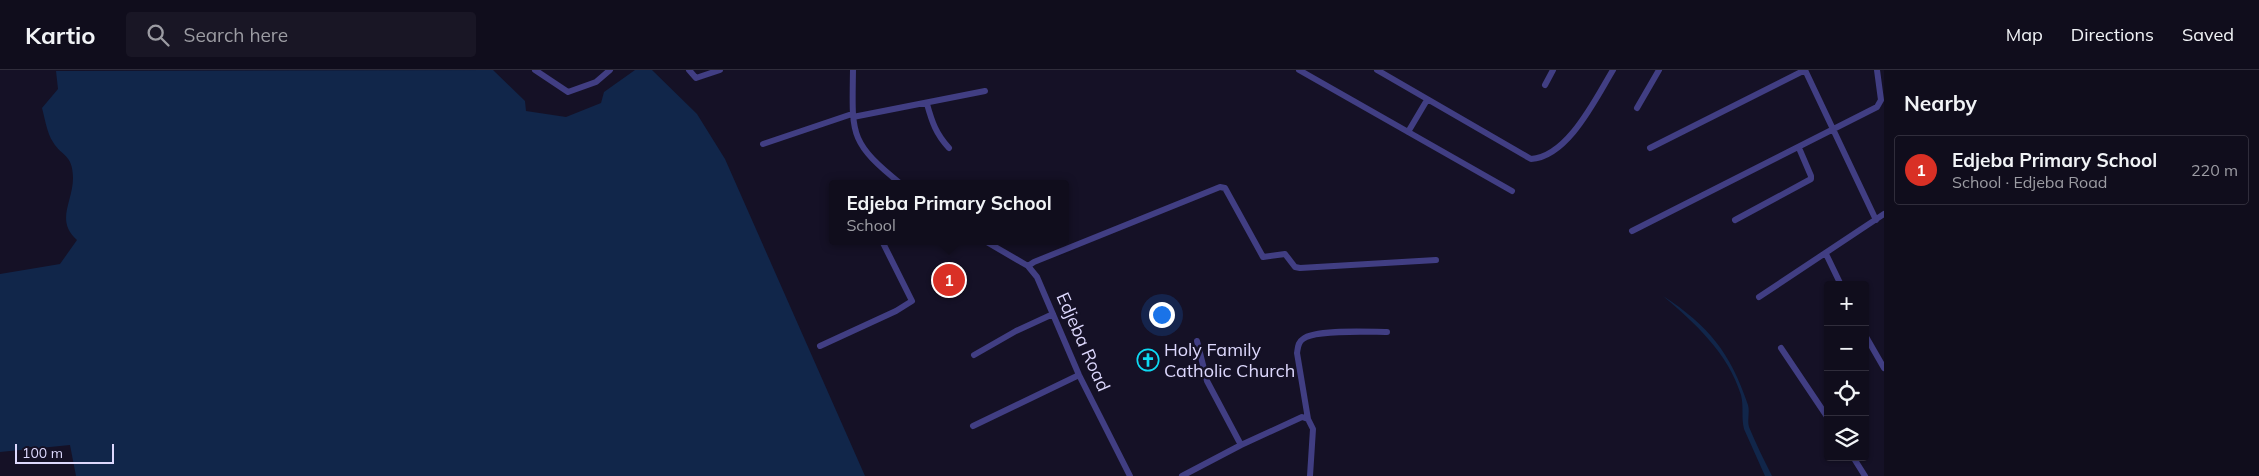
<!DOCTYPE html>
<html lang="en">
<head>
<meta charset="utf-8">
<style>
	:root { --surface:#100d1c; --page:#191625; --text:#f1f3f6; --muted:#9c9ca3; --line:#302d3b; --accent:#d93025 }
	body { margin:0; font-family:Mulish,sans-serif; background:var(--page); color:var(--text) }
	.controls { position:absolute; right:15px; bottom:15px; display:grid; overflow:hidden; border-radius:5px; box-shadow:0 1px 4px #0004 }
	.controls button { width:45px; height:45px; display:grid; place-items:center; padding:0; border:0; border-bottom:1px solid var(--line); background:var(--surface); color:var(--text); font:25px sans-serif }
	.scale { position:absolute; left:15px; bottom:12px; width:99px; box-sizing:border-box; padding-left:5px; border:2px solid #ddd8fd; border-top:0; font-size:14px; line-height:18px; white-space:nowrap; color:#ddd8fd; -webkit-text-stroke:4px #151126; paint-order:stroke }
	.you { position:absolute; left:1161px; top:244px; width:18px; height:18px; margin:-12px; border:4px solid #fff; border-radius:50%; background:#1a73e8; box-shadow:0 0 0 8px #1a73e833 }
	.badge { display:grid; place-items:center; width:32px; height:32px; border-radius:50%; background:var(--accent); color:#fff; font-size:16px; font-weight:700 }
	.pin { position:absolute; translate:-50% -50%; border:2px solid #fff; box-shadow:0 1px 5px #0006 }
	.popup { position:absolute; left:829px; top:110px; width:240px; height:65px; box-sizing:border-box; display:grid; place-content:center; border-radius:5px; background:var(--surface); filter:drop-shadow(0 1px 4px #0005); font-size:16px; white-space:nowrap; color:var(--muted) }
	.popup b { font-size:19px; color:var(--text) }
	.popup::after { content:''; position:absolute; left:50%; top:100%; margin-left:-10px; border:10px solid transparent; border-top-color:var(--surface) }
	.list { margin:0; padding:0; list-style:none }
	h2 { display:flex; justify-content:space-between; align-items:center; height:65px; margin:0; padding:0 20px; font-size:21px }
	h2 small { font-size:16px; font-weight:400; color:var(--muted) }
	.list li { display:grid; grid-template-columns:32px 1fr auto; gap:15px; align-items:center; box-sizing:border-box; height:70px; margin:0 10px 10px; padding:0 10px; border:1px solid var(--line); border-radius:5px }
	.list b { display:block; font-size:19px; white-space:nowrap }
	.list p { margin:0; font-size:16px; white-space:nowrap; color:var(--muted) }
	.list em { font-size:16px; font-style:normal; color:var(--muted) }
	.icon { flex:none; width:28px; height:28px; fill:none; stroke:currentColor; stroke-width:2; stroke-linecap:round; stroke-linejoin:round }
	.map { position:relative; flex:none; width:1884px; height:406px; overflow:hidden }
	header { display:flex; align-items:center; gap:30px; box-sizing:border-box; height:70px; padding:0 25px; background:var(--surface); border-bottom:1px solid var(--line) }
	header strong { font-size:24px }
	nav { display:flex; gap:28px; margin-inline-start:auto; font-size:18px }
	.search { width:350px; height:45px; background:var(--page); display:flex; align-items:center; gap:12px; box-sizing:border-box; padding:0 18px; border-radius:5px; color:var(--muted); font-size:19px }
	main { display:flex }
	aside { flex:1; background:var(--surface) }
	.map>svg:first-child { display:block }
</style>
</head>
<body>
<header>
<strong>Kartio</strong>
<div class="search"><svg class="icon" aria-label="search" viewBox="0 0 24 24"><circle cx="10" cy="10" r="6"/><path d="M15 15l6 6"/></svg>Search here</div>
<nav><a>Map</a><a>Directions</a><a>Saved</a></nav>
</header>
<main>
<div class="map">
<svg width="1884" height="406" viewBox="0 0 1884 406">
	<rect width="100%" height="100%" fill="#151126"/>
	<path fill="#11264a" d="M493,0L525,31L526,41L566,47L601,33L604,22L635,0H652L697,44L725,89L865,406H76L70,375L0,382V204L60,194L77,170C55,151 73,132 73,108C73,84 61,86 53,72C47,63 45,49 42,38L58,19L56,1Z
		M1663,226C1709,256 1730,282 1748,335C1750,342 1747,350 1749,357C1756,374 1764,390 1772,406H1765L1744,359C1741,347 1744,337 1741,325C1728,283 1695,253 1663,226Z"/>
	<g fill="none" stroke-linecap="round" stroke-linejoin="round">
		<path stroke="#413e83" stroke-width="6" d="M535,0L568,22L596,12L610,0
			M689,0L696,8L720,0
			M853,0C852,65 849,72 901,114
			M1299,0L1512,121
			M1377,0L1531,89C1568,87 1596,28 1613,0
			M1805,0L1876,150
			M1545,15L1553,0
			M927,34C932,52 936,64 949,78
			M1637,38L1659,0
			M853,47L985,21
			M1408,62L1427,30
			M763,74L852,44
			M1650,78L1805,0
			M1735,150L1811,109V106L1799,78
			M1632,161L1877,37L1881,30L1877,0
			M985,171L1028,196L1037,207L1079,305L1130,406
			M1826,184L1841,215
			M1028,196L1034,192L1220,117L1225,118L1263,187L1285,184L1295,197L1300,198L1436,190
			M1759,227L1884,144
			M1865,265L1884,298
			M1197,271L1207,311L1241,375
			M820,276L896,241L912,231L882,171
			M1781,278L1828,348
			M974,285L1016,261L1053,244
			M1308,349L1297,283C1298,277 1298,272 1303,269C1315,259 1370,262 1387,262
			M973,356L1079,305
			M1853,387L1865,406
			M1182,406L1241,375L1302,347L1308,349L1313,359L1310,406"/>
	</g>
	<defs>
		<g id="church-ring" transform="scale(1.125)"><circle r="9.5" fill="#151126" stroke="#0edaf3" stroke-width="1.5"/><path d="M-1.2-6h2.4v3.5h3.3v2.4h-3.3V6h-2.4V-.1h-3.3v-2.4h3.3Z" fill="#0edaf3"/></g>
	</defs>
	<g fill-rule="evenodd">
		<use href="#church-ring" x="1148" y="290"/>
	</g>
	<g text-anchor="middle" stroke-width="5" stroke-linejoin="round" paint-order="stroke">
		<g font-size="18" fill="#ddd8fd" stroke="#151126">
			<text transform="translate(1083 272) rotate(66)" y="6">Edjeba Road</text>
		</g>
		<g font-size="18" fill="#ddd8fd" stroke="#151126" text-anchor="start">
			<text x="1164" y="286">Holy Family<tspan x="1164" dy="21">Catholic Church</tspan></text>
		</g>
	</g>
</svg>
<div class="controls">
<button>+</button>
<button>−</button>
<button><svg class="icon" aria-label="locate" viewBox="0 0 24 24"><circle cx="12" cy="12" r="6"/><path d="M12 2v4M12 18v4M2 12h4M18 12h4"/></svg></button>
<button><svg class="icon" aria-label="layers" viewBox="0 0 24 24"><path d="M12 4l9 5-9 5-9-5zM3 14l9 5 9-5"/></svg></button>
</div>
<div class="scale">100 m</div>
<div class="you"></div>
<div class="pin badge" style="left:949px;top:210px">1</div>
<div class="popup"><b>Edjeba Primary School</b>School</div>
</div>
<aside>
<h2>Nearby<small></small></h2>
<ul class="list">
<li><span class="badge">1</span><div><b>Edjeba Primary School</b><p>School · Edjeba Road</p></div><em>220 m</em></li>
</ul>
</aside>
</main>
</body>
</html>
